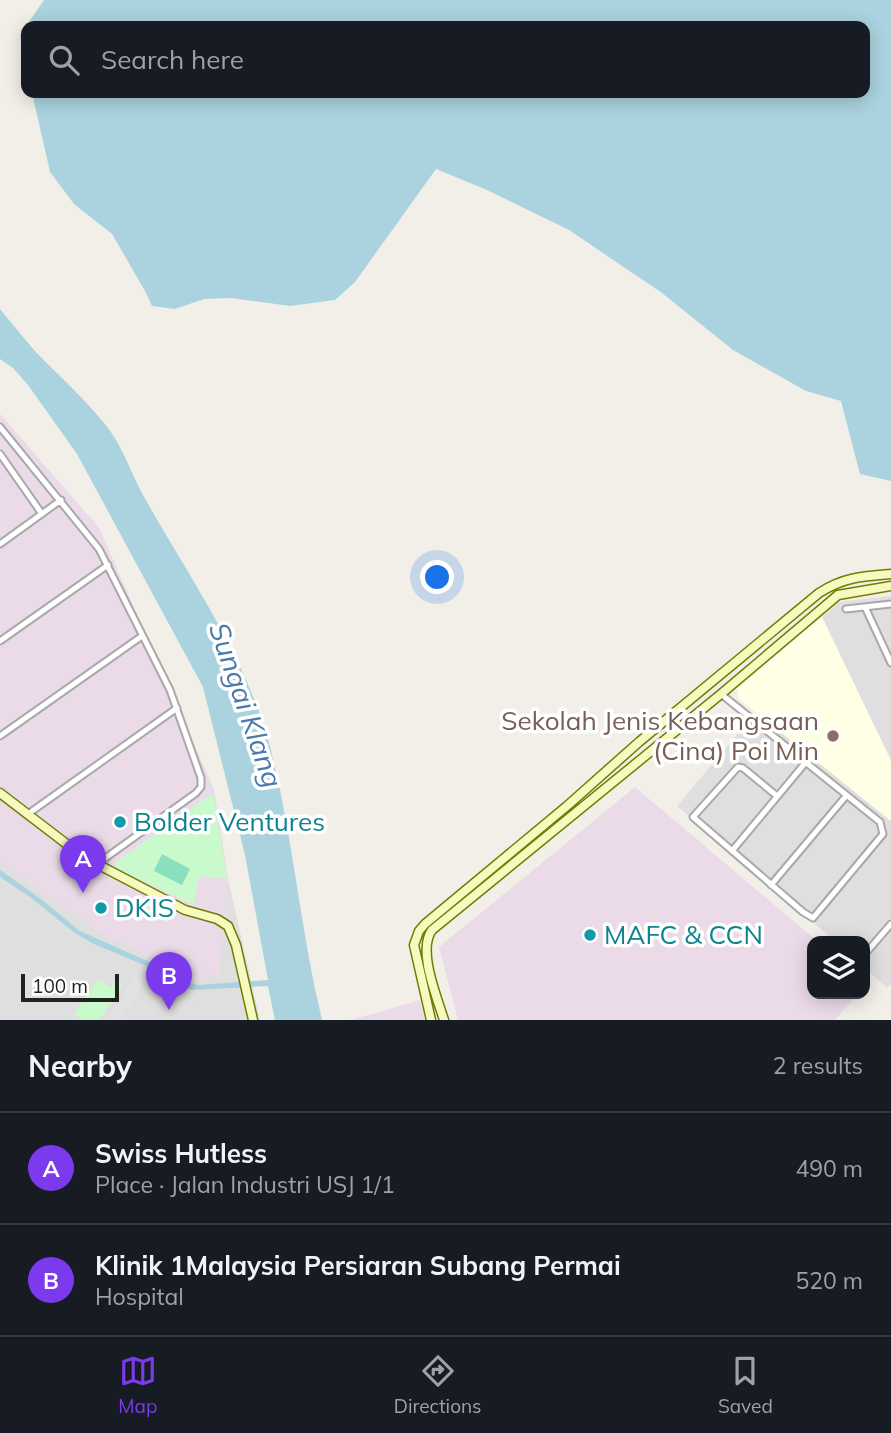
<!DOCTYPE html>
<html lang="en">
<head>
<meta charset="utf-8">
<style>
	:root { --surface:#171b24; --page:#242831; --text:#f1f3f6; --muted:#9ea1a6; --line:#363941; --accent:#7c3aed }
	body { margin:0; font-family:Mulish,sans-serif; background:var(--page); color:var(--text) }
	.controls { position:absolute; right:21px; bottom:21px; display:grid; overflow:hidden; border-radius:14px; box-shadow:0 4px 18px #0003 }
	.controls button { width:63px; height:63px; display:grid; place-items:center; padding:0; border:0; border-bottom:2px solid var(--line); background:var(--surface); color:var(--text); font:35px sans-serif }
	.scale { position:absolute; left:21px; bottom:18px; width:98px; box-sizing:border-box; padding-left:7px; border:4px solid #222; border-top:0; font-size:19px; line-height:24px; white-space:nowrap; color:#222; -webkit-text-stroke:5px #fff; paint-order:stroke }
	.you { position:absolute; left:438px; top:578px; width:24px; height:24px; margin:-18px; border:5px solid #fff; border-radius:50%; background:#1a73e8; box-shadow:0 0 0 10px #1a73e833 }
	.badge { display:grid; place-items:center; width:46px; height:46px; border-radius:50%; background:var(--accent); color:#fff; font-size:23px; font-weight:700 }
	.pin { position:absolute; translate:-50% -58px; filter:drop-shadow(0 2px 4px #0008) }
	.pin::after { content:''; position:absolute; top:37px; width:24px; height:21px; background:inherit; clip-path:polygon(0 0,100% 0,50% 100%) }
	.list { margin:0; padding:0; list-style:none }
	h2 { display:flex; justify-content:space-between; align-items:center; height:91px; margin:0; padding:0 28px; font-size:30px }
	h2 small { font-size:23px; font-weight:400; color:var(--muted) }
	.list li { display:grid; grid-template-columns:46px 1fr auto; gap:21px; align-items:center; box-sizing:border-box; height:112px; padding:0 28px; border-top:2px solid var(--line) }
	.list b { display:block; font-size:26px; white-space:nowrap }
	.list p { margin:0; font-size:23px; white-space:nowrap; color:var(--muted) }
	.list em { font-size:23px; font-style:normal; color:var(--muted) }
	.icon { flex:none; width:38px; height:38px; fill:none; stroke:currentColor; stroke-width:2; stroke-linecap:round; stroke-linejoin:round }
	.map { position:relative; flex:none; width:891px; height:1020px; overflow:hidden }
	.search { position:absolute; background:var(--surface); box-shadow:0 4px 18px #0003; left:21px; right:21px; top:21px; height:77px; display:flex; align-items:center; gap:18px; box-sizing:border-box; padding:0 24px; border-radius:14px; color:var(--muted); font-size:26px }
	.sheet { height:315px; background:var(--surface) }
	nav { display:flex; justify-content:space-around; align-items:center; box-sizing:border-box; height:98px; border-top:2px solid var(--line); background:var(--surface); font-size:19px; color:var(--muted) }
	nav a { display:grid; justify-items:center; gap:4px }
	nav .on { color:var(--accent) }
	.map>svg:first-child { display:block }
</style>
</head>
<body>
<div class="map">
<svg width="891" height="1020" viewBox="0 0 891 1020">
	<rect width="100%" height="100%" fill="#f2efe9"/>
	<path fill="#e0dfdf" d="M0,414L99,528L214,790L228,879L260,1020H0Z
		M891,596V760L822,617L839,602Z
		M756,712L891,821V984L887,988L865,968V941H835L677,806Z"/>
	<path fill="#ebdbe8" d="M0,414L99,528L214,790L228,879L219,975L194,979L96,930L0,861Z
		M635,787L817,941H812V994H858L835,1020H458L439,947Z
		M420,1000L425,1020H351Z"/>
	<path fill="#ffffe5" d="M822,617L891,761V821L738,698L737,689Z"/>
	<path fill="#c8facc" d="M213,793L227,879L199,876L194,905L116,868V862Z
		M98,979L111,987L116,979L123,984L99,1020H83L74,1014Z"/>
	<path fill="#88e0be" d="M162,854L190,869L182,885L154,871Z"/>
	<path fill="#e2e2e2" d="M135,977L144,983L120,1020H108Z"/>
	<path fill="#aad3df" d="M44,0H891V481L860,474L841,401L806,391L733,350L662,293L569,230L487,190L436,169L355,282L335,300L290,306L231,298L204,299L175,309L152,306L145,291L112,234L74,204L50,172L32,93H865V26H26V66L20,35Z
		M0,309C11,322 22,336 34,350C57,374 83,397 104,423C123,445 132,477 147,502C191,580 245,656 269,743C293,834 300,929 322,1020H275L268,986L193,990L180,986L154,969L94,944L75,933L30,897L0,877V870L37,896L80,931L154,964L178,980L198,985L268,980L245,855L203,687L77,454L28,385L13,368L0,359Z"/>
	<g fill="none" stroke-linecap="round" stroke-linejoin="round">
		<g stroke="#a9a9a9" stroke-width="9">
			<path id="street" d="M0,427L99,549L170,690L201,778V787L196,793L97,864
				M0,454L42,514
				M0,544L61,500
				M865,607L891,663
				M846,609L891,604
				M0,641L108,565
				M721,694L880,822L883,834L813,918L803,912L693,817L738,767L743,768L777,796
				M0,736L142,636
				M28,814L177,708
				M732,851L806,762
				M771,885L846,796
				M865,954L891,924"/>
		</g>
		<g stroke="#707d05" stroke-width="11">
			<path id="secondary" d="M0,793L81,855L97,864L185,910L217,919L228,926L236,945L253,1020
				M431,1020L414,945L419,931L425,924L567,806L639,742L819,593C843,577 864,576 891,574
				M444,1020C437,997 417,950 432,930L721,694L838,595L891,586"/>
		</g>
		<use href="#street" stroke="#fff" stroke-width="5"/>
		<use href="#secondary" stroke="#f7fabf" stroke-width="8"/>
	</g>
	<circle fill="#8d6e63" stroke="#fff" stroke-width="2.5" cx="833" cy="736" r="7"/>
	<g fill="#0f9aa8" stroke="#fff" stroke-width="2.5">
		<circle cx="120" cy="822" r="7"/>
		<circle cx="101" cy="908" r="7"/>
		<circle cx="590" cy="935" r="7"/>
	</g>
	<g text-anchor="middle" stroke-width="7" stroke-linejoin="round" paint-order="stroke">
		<g font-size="26" fill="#785e54" stroke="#fff" text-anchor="end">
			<text x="819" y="730">Sekolah Jenis Kebangsaan<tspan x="819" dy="30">(Cina) Poi Min</tspan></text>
		</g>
		<g font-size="26" fill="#0d838f" stroke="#fff" text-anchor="start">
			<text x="134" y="831">Bolder Ventures</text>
			<text x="115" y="917">DKIS</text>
			<text x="604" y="944">MAFC &amp; CCN</text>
		</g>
		<g font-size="28" font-style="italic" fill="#4a7aab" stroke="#fff">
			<text transform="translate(246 705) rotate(71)" y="10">Sungai Klang</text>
		</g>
	</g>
</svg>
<div class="controls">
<button><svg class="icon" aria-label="layers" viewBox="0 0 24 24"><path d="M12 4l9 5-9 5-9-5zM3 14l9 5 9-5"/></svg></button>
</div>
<div class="scale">100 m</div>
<div class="you"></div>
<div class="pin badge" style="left:83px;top:893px">A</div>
<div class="pin badge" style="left:169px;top:1010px">B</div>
<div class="search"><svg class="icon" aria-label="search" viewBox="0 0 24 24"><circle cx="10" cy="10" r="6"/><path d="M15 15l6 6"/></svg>Search here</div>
</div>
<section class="sheet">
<h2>Nearby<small>2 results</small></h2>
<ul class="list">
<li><span class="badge">A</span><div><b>Swiss Hutless</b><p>Place · Jalan Industri USJ 1/1</p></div><em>490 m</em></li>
<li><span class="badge">B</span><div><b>Klinik 1Malaysia Persiaran Subang Permai</b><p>Hospital</p></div><em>520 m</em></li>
</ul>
</section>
<nav>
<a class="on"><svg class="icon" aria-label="map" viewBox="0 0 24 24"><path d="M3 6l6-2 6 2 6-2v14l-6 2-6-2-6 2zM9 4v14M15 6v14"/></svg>Map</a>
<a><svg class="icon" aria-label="directions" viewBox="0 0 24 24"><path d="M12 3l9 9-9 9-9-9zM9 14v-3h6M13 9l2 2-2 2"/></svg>Directions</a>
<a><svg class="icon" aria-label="saved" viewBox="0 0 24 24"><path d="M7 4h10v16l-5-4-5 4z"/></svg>Saved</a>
</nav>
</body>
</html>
